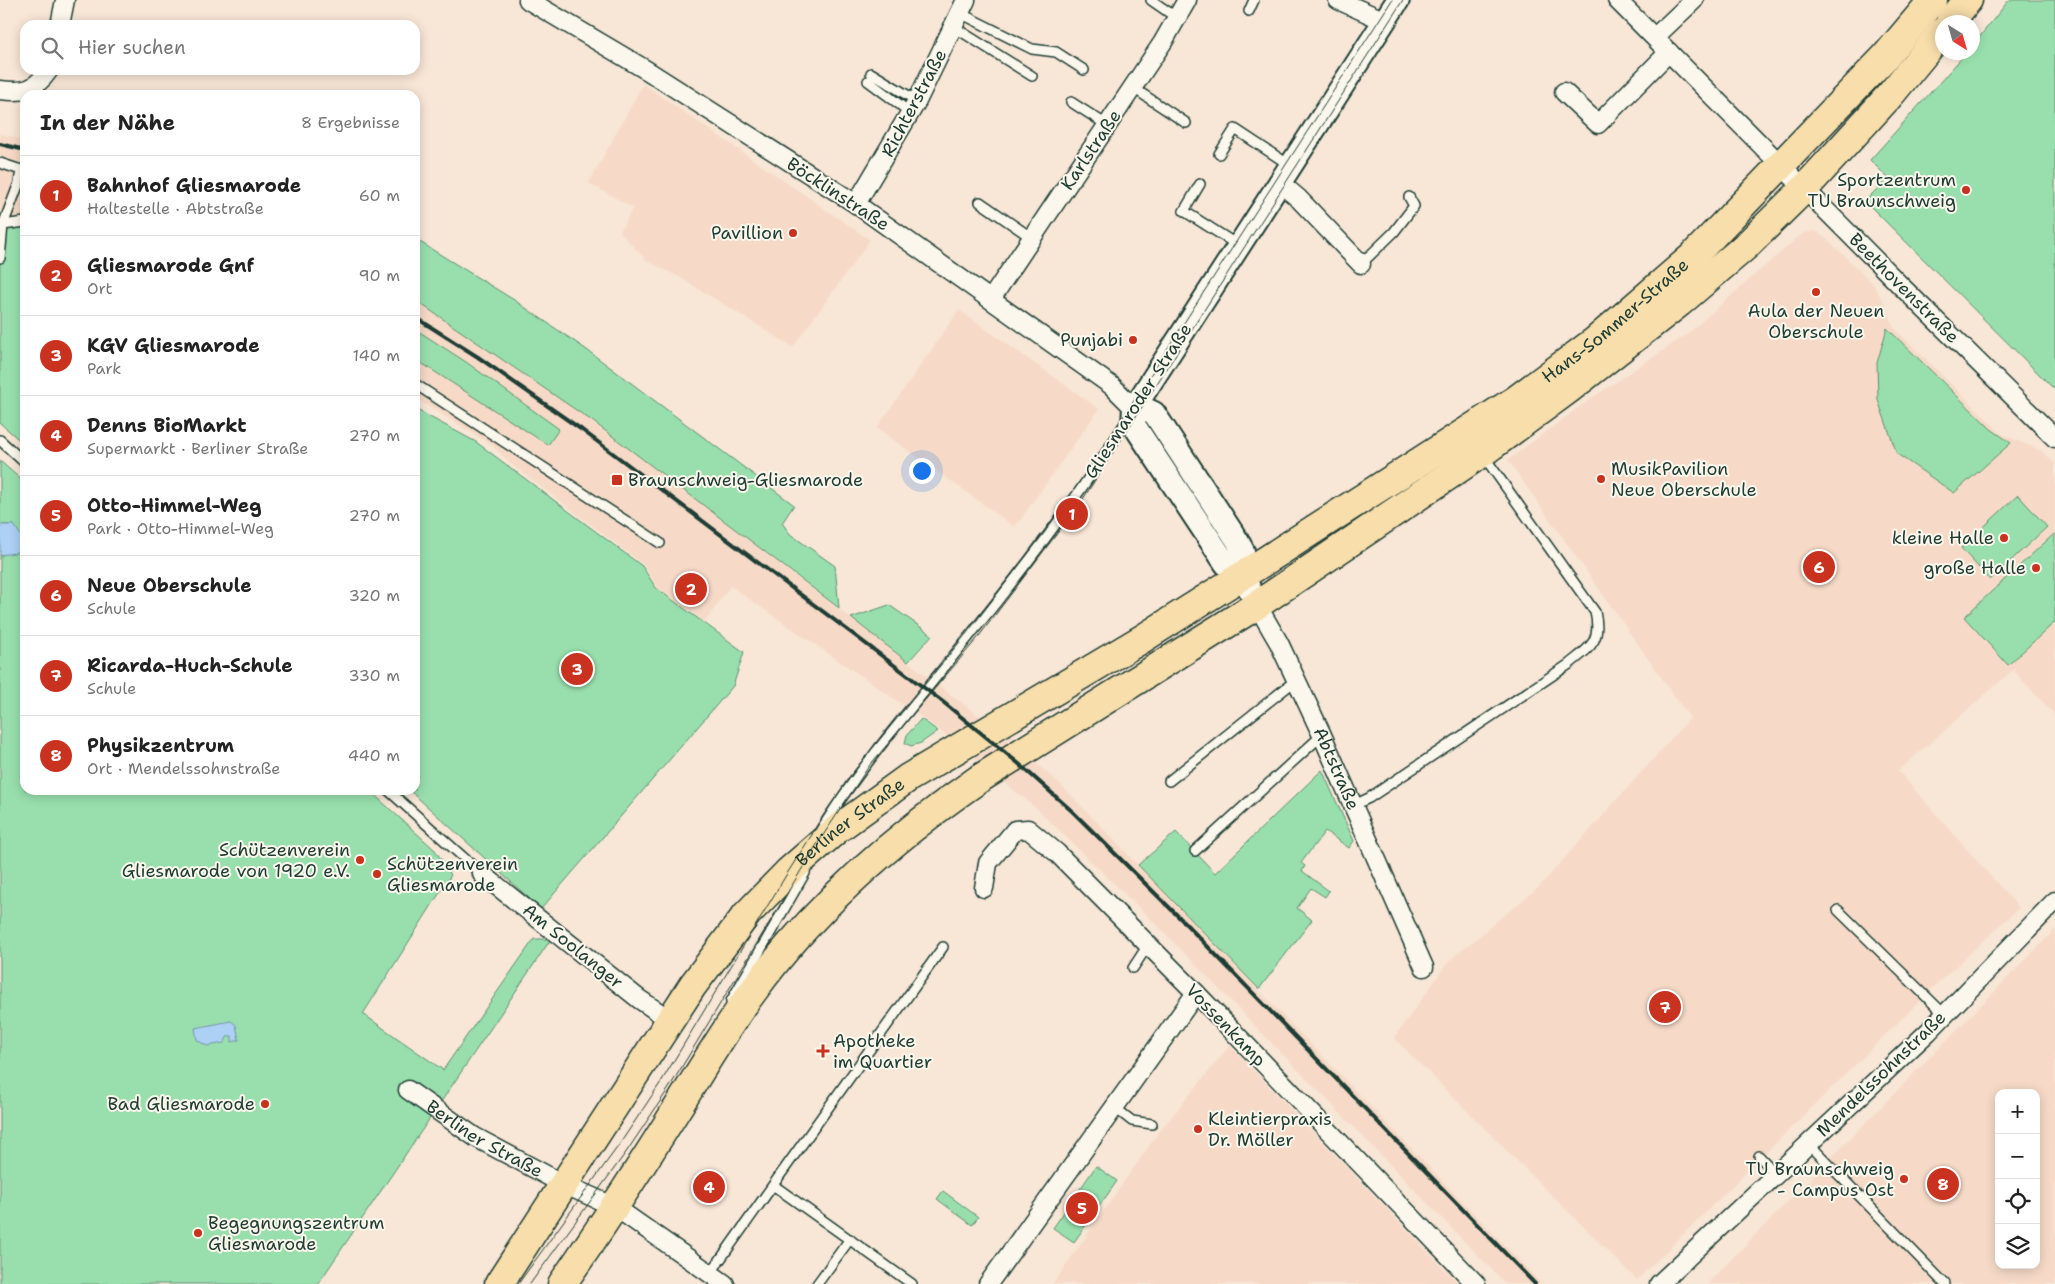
<!DOCTYPE html>
<html lang="de">
<head>
<meta charset="utf-8">
<style>
	:root { --surface:#fff; --page:#f6f6f6; --text:#222; --muted:#767676; --line:#e0e0e0; --accent:#c8321e }
	body { margin:0; font-family:"Shantell Sans",sans-serif; background:var(--page); color:var(--text) }
	.controls { position:absolute; right:15px; bottom:15px; display:grid; overflow:hidden; border-radius:10px; box-shadow:0 2px 12px #0003 }
	.controls button { width:45px; height:45px; display:grid; place-items:center; padding:0; border:0; border-bottom:1px solid var(--line); background:var(--surface); color:var(--text); font:25px sans-serif }
	.compass { position:absolute; left:1935px; top:15px; width:45px; height:45px; border-radius:50%; background:var(--surface); box-shadow:0 2px 12px #0003; rotate:143deg }
	.you { position:absolute; left:921px; top:470px; width:18px; height:18px; margin:-12px; border:4px solid #fff; border-radius:50%; background:#1a73e8; box-shadow:0 0 0 8px #1a73e833 }
	.badge { display:grid; place-items:center; width:32px; height:32px; border-radius:50%; background:var(--accent); color:#fff; font-size:16px; font-weight:700 }
	.pin { position:absolute; translate:-50% -50%; border:2px solid #fff; box-shadow:0 1px 5px #0006 }
	.list { margin:0; padding:0; list-style:none }
	h2 { display:flex; justify-content:space-between; align-items:center; height:65px; margin:0; padding:0 20px; font-size:21px }
	h2 small { font-size:16px; font-weight:400; color:var(--muted) }
	.list li { display:grid; grid-template-columns:32px 1fr auto; gap:15px; align-items:center; box-sizing:border-box; height:80px; padding:0 20px; border-top:1px solid var(--line) }
	.list b { display:block; font-size:19px; white-space:nowrap }
	.list p { margin:0; font-size:16px; white-space:nowrap; color:var(--muted) }
	.list em { font-size:16px; font-style:normal; color:var(--muted) }
	.icon { flex:none; width:28px; height:28px; fill:none; stroke:currentColor; stroke-width:2; stroke-linecap:round; stroke-linejoin:round }
	.map { position:relative; flex:none; width:2055px; height:1284px; overflow:hidden }
	.search { position:absolute; background:var(--surface); box-shadow:0 2px 12px #0003; left:20px; top:20px; width:400px; height:55px; display:flex; align-items:center; gap:12px; box-sizing:border-box; padding:0 18px; border-radius:15px; color:var(--muted); font-size:19px }
	.panel { position:absolute; background:var(--surface); box-shadow:0 2px 12px #0003; left:20px; top:90px; width:400px; height:705px; border-radius:15px }
	.map>svg:first-child { display:block }
</style>
</head>
<body>
<div class="map">
<svg width="2055" height="1284" viewBox="0 0 2055 1284">
	<rect width="100%" height="100%" fill="#f8e6d6"/>
	<filter id="ink" filterUnits="userSpaceOnUse"><feTurbulence type="fractalNoise" baseFrequency=".02" numOctaves="2"/><feDisplacementMap in="SourceGraphic" scale="10" xChannelSelector="R" yChannelSelector="G"/><feConvolveMatrix kernelMatrix="1 2 1 2 8 2 1 2 1" color-interpolation-filters="sRGB"/></filter>
	<g filter="url(#ink)">
		<path fill="#f6dac7" fill-rule="evenodd" d="M643,84L870,240L793,347L681,278L646,260L620,232L633,208L589,183Z
			M0,134L25,140V222L0,217Z
			M1815,231L1827,239L1873,284L1885,304L1894,328L2002,434L2042,451L2055,464V715L2013,670L1898,771L2019,908L1942,979L1637,1280L1394,1038L1449,961L1540,886L1690,718L1508,460L1586,402L1686,335L1803,233Z
			M415,300L595,423L984,720L1058,782L1542,1284H1506L1158,926L1035,807L937,728L730,586L705,622L657,587L644,565L511,464L490,444L415,398Z
			M959,310L1099,409L1015,527L877,428Z
			M2055,930V1284H1707ZM1999,1093H2036V1265H1999Z
			M1230,1046L1459,1284H1053L1158,1133Z"/>
		<path fill="#98dfad" stroke="#5c8e70" d="M2009,0H2055V390L1865,201L1888,178L1870,160L1966,53L1972,52L1973,45Z
			M0,218L25,227V445L0,423Z
			M415,239L514,300L587,350L794,505L782,523L790,534L835,566L839,608L595,423L415,300Z
			M1887,328L1991,429L2011,443L1954,493L1897,454L1878,400L1877,363Z
			M415,329L466,362L559,429L548,445L415,359Z
			M415,409L476,442L642,566L656,588L744,652L733,686L541,909L409,790H415Z
			M0,461L25,483V790H369L435,850L451,875L363,1014L443,1070L534,939H551L318,1284H0V555L2,556L14,525H0Z
			M2018,495L2047,527L1990,580L1961,548Z
			M2055,533V622L2008,665L1964,617Z
			M889,605L932,635L908,662L851,618Z
			M921,719L938,731L921,743L911,746L905,743L907,735Z
			M1322,770L1354,841L1349,848L1325,831L1301,863L1305,866L1302,871L1329,891L1325,897L1311,888L1297,908L1312,920L1259,989L1138,865L1176,832L1215,873Z
			M1096,1166L1117,1181L1074,1242L1053,1228Z
			M943,1191L978,1217L972,1225L937,1199Z"/>
		<path fill="#add0f5" stroke="#7495a8" d="M0,525H14L22,537V547L15,553L0,555Z
			M231,1021L236,1025L239,1040L232,1042V1036H228L224,1043L207,1046L197,1040L195,1028Z"/>
		<g fill="none" stroke-linecap="round" stroke-linejoin="round">
			<g stroke="#1f3d34" stroke-width="12">
				<path id="service" d="M1151,0L1177,18
					M1249,11L1254,0
					M960,13L1032,49L1056,52L1084,70
					M954,27L1032,76
					M871,73L917,101
					M868,81L911,113
					M1132,87L1186,123
					M1071,102L1107,125
					M1219,154L1235,129L1291,166
					M0,163L21,170L19,183L3,225L0,258
					M1200,184L1184,211L1239,246
					M980,202L1032,238
					M3,225L25,222
					M1361,264L1394,232L1414,206L1409,197
					M415,384L660,543
					M0,440L25,463
					M1169,781L1296,680
					M388,790L482,874
					M1354,805L1369,798L1568,665C1590,647 1602,642 1595,612L1483,455
					M821,829C865,760 920,698 971,634C1027,565 1081,493 1129,417
					M1195,851L1322,735
					M1838,910L1944,1014
					M1133,968L1148,945
					M731,1001L805,873V869
					M1114,1107L1132,1121L1152,1124
					M1808,1143L1945,1284
					M1759,1156L1776,1174
					M773,1185L943,947
					M710,1274L773,1185L912,1284
					M817,1284L850,1239"/>
			</g>
			<g stroke="#1f3d34" stroke-width="21">
				<g id="minor">
					<path d="M528,0L648,71L856,204L1112,386L1134,408"/>
					<path d="M1338,0L1385,21"/>
					<path d="M1617,0L1900,285L2055,438"/>
					<path d="M60,25L65,0"/>
					<path d="M1655,37L1694,0"/>
					<path d="M0,90C25,93 34,91 49,70"/>
					<path d="M1564,92L1598,124L1669,52"/>
					<path d="M1280,183L1298,198L1361,264"/>
					<path d="M856,204L917,101L966,0"/>
					<path d="M991,299L1163,42L1187,0"/>
					<path id="s1" d="M1257,605L1279,643L1322,735L1424,967"/>
					<path d="M482,874L639,999L670,1020"/>
					<path d="M984,888L988,863L1015,830L1028,829L1057,853L1196,993L1476,1284"/>
					<path id="s2" d="M408,1090L475,1137L563,1184L615,1207L725,1284"/>
					<path d="M988,1284L1196,993"/>
					<path d="M1659,1284L1928,1032L2055,901"/>
				</g>
			</g>
			<g stroke="#1f3d34" stroke-width="26">
				<path id="tertiary" d="M1134,408L1141,407L1154,413L1237,540L1243,551V575L1257,605
					M1243,575L1226,564L1140,434L1133,423L1134,408L1398,0"/>
			</g>
			<g stroke="#1f3d34" stroke-width="31">
				<g id="primary">
					<path d="M1950,22L1968,0"/>
					<path id="s3" d="M499,1284L693,985L747,914L788,872L836,830L908,778L1142,639L1243,575L1517,399L1595,341L1692,257L1885,57L1933,0"/>
					<path d="M562,1284C603,1225 642,1165 680,1104C704,1065 727,1026 754,990C815,906 895,837 979,779L1257,605L1482,453L1569,389L1679,303L1747,245L1805,188L1891,94L1942,32"/>
				</g>
			</g>
			<use href="#service" stroke="#fbf7ec" stroke-width="9"/>
			<use href="#minor" stroke="#fbf7ec" stroke-width="18"/>
			<use href="#tertiary" stroke="#fbf7ec" stroke-width="22"/>
			<use href="#primary" stroke="#f8deab" stroke-width="28"/>
			<path stroke="#1f3d34" stroke-width="1" d="M518,1284L619,1145L661,1082L788,872L849,777L967,633L1045,532L1113,433L1392,0
				M530,1284L627,1151L669,1088L814,849L869,766L976,640L1081,502L1403,0"/>
			<path stroke="#1f3d34" stroke-width="4" d="M0,144L25,150
				M415,317L478,357L582,430L943,702L1018,763L1073,812L1182,920L1535,1284"/>
		</g>
	</g>
	<g fill="#c8321e" stroke="#fbf7ec" stroke-width="2">
		<circle cx="1966" cy="190" r="5"/>
		<circle cx="793" cy="233" r="5"/>
		<circle cx="1816" cy="292" r="5"/>
		<circle cx="1133" cy="340" r="5"/>
		<circle cx="1601" cy="479" r="5"/>
		<rect x="611" y="474" width="12" height="12" rx="2.5"/>
		<circle cx="2004" cy="538" r="5"/>
		<circle cx="2036" cy="568" r="5"/>
		<circle cx="360" cy="860" r="5"/>
		<circle cx="377" cy="874" r="5"/>
		<path d="M820.5 1043.5h5v5h5v5h-5v5h-5v-5h-5v-5h5z"/>
		<circle cx="265" cy="1104" r="5"/>
		<circle cx="1198" cy="1129" r="5"/>
		<circle cx="1904" cy="1179" r="5"/>
		<circle cx="198" cy="1233" r="5"/>
	</g>
	<g text-anchor="middle" stroke-width="4" stroke-linejoin="round" paint-order="stroke">
		<g font-size="18" fill="#1f3d34" stroke="#fbf7ec">
			<text transform="translate(914 103) rotate(-62)" y="6">Richterstraße</text>
			<text transform="translate(1091 150) rotate(-56)" y="6">Karlstraße</text>
			<text transform="translate(838 194) rotate(33)" y="6">Böcklinstraße</text>
			<text transform="translate(1904 288) rotate(45)" y="6">Beethovenstraße</text>
			<text dy="6" stroke="none"><textPath href="#s3" startOffset="1500">Hans-Sommer-Straße</textPath></text>
			<text transform="translate(1138 401) rotate(-57)" y="6">Gliesmaroder Straße</text>
			<text dy="6" stroke="none"><textPath href="#s1" startOffset="182">Abtstraße</textPath></text>
			<text dy="6" stroke="none"><textPath href="#s3" startOffset="584">Berliner Straße</textPath></text>
			<text transform="translate(573 946) rotate(39)" y="6">Am Soolanger</text>
			<text transform="translate(1226 1025) rotate(46)" y="6">Vossenkamp</text>
			<text transform="translate(1881 1074) rotate(-44)" y="6">Mendelssohnstraße</text>
			<text dy="6" stroke="none"><textPath href="#s2" startOffset="91">Berliner Straße</textPath></text>
		</g>
		<g font-size="18" fill="#1f3d34" stroke="#fbf7ec" text-anchor="end">
			<text x="1956" y="186">Sportzentrum<tspan x="1956" dy="21">TU Braunschweig</tspan></text>
			<text x="783" y="239">Pavillion</text>
			<text x="1816" y="317" text-anchor="middle">Aula der Neuen<tspan x="1816" dy="21">Oberschule</tspan></text>
			<text x="1123" y="346">Punjabi</text>
			<text x="1611" y="475" text-anchor="start">MusikPavilion<tspan x="1611" dy="21">Neue Oberschule</tspan></text>
			<text x="628" y="486" text-anchor="start">Braunschweig-Gliesmarode</text>
			<text x="1994" y="544">kleine Halle</text>
			<text x="2026" y="574">große Halle</text>
			<text x="350" y="856">Schützenverein<tspan x="350" dy="21">Gliesmarode von 1920 e.V.</tspan></text>
			<text x="387" y="870" text-anchor="start">Schützenverein<tspan x="387" dy="21">Gliesmarode</tspan></text>
			<text x="833" y="1047" text-anchor="start">Apotheke<tspan x="833" dy="21">im Quartier</tspan></text>
			<text x="255" y="1110">Bad Gliesmarode</text>
			<text x="1208" y="1125" text-anchor="start">Kleintierpraxis<tspan x="1208" dy="21">Dr. Möller</tspan></text>
			<text x="1894" y="1175">TU Braunschweig<tspan x="1894" dy="21">- Campus Ost</tspan></text>
			<text x="208" y="1229" text-anchor="start">Begegnungszentrum<tspan x="208" dy="21">Gliesmarode</tspan></text>
		</g>
	</g>
</svg>
<div class="controls">
<button>+</button>
<button>−</button>
<button><svg class="icon" aria-label="locate" viewBox="0 0 24 24"><circle cx="12" cy="12" r="6"/><path d="M12 2v4M12 18v4M2 12h4M18 12h4"/></svg></button>
<button><svg class="icon" aria-label="layers" viewBox="0 0 24 24"><path d="M12 4l9 5-9 5-9-5zM3 14l9 5 9-5"/></svg></button>
</div>
<svg class="compass" viewBox="-18 -18 36 36"><path d="M0-13l5 13h-10z" fill="#e53935"/><path d="M0 13l5-13h-10z" fill="#767676"/></svg>
<div class="you"></div>
<div class="pin badge" style="left:1072px;top:514px">1</div>
<div class="pin badge" style="left:691px;top:589px">2</div>
<div class="pin badge" style="left:577px;top:669px">3</div>
<div class="pin badge" style="left:709px;top:1187px">4</div>
<div class="pin badge" style="left:1082px;top:1208px">5</div>
<div class="pin badge" style="left:1819px;top:567px">6</div>
<div class="pin badge" style="left:1665px;top:1007px">7</div>
<div class="pin badge" style="left:1943px;top:1184px">8</div>
<div class="search"><svg class="icon" aria-label="search" viewBox="0 0 24 24"><circle cx="10" cy="10" r="6"/><path d="M15 15l6 6"/></svg>Hier suchen</div>
<section class="panel">
<h2>In der Nähe<small>8 Ergebnisse</small></h2>
<ul class="list">
<li><span class="badge">1</span><div><b>Bahnhof Gliesmarode</b><p>Haltestelle · Abtstraße</p></div><em>60 m</em></li>
<li><span class="badge">2</span><div><b>Gliesmarode Gnf</b><p>Ort</p></div><em>90 m</em></li>
<li><span class="badge">3</span><div><b>KGV Gliesmarode</b><p>Park</p></div><em>140 m</em></li>
<li><span class="badge">4</span><div><b>Denns BioMarkt</b><p>Supermarkt · Berliner Straße</p></div><em>270 m</em></li>
<li><span class="badge">5</span><div><b>Otto-Himmel-Weg</b><p>Park · Otto-Himmel-Weg</p></div><em>270 m</em></li>
<li><span class="badge">6</span><div><b>Neue Oberschule</b><p>Schule</p></div><em>320 m</em></li>
<li><span class="badge">7</span><div><b>Ricarda-Huch-Schule</b><p>Schule</p></div><em>330 m</em></li>
<li><span class="badge">8</span><div><b>Physikzentrum</b><p>Ort · Mendelssohnstraße</p></div><em>440 m</em></li>
</ul>
</section>
</div>
</body>
</html>
